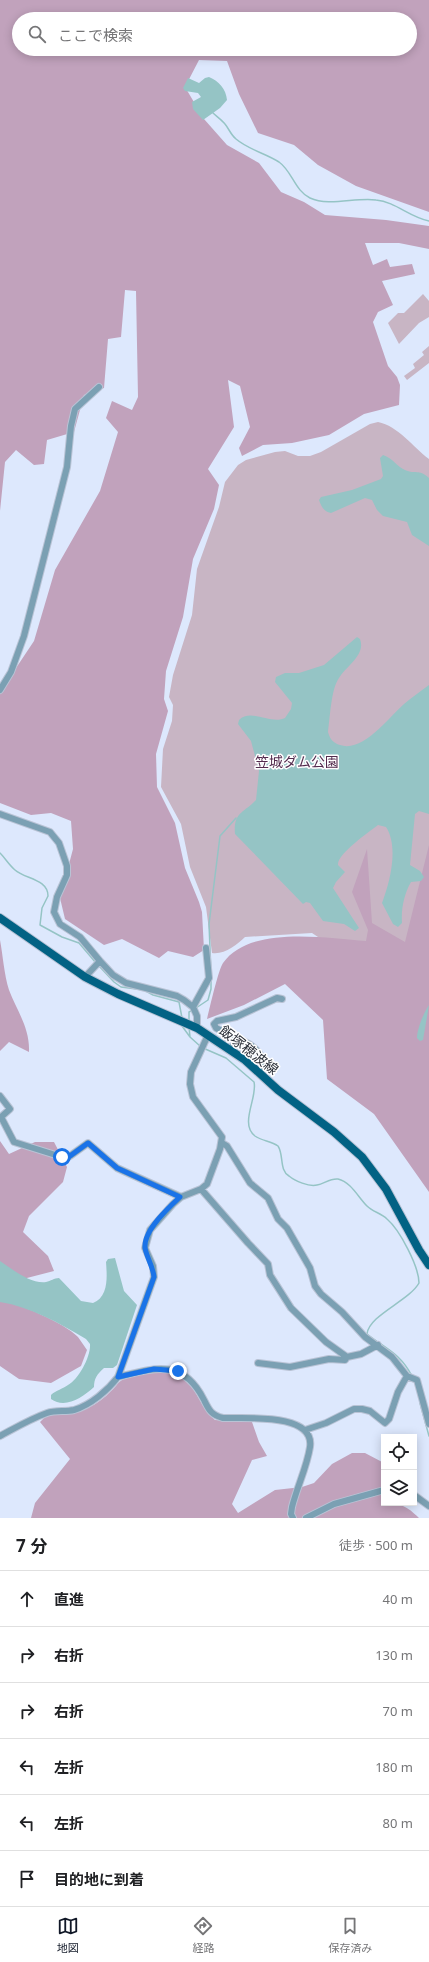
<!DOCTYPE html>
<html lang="ja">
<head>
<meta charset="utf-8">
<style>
	:root { --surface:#fff; --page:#f2f2f2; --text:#202124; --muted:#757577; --line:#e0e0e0; --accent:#111827 }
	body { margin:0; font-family:"Noto Sans","Noto Sans JP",sans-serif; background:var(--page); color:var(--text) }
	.controls { position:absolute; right:12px; bottom:12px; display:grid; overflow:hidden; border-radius:0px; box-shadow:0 2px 10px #0003 }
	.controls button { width:36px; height:36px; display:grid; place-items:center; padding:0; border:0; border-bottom:1px solid var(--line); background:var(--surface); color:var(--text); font:20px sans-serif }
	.stop { position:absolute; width:12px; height:12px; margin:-9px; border:3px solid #1a73e8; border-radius:50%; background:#fff }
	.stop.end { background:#1a73e8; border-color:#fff; box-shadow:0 1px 4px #0008 }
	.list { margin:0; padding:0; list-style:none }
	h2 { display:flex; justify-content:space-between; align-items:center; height:52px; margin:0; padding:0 16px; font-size:17px }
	h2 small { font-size:13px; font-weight:400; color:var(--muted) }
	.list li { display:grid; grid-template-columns:26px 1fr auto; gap:12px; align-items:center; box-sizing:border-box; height:56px; padding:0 16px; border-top:1px solid var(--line) }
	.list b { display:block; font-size:15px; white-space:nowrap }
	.list em { font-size:13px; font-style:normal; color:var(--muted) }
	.icon { flex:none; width:22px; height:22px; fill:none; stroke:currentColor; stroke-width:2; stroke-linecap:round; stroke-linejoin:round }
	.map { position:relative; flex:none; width:429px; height:1518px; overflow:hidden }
	.search { position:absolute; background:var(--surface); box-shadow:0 2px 10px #0003; left:12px; right:12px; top:12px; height:44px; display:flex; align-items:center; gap:10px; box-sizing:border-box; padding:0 14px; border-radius:22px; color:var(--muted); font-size:15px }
	.sheet { height:388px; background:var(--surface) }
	nav { display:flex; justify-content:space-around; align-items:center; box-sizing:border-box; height:56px; border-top:1px solid var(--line); background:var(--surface); font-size:11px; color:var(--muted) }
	nav a { display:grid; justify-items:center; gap:2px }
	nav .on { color:var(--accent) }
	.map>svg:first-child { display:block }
</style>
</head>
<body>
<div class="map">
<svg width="429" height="1518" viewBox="0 0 429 1518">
	<rect width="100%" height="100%" fill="#dde8fd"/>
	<path fill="#c8b5c4" d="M423,294L429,301V317L419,323L399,344L388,323L398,313H404Z
		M429,346V363L407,380L404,376L415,368L413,364L424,355L422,352Z
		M378,422C398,426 413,447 429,459V989L324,941L312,933L245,937C237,945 224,955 212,953L206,907L190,867L181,824L161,787L163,749L172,721L173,705L169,697L173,675L192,615L197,569L219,507L225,482L238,465L246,460L275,452L285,451L298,456H310L321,452L370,424Z"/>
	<path fill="#c1a2bc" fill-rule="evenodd" d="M0,0H429V212L356,186L318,165L294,145L258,133L239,94L227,61L199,60L185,87L204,119L227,145L259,163L281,192L304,202L325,215L386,220L429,226V249L399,243H365L373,265L387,259L390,267L412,264L415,274L382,281L393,305L378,312L373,322L388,366L397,377L400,385L399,405L364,414L329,435L292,443L263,445L242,456L239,448L250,427L240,386L228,380L234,427L208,469L219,485L214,509L193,559L183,617L166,671L164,699L168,711L156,754L157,787L175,823L185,868L199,902L202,912L204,950L193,957L168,951L159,958L122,939L104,945L65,919L60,898L73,849L71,821L51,813L31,815L0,803V692L34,641L55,570L100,491L118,432L106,418L112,401L132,410L138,397L136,291L125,290L121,337L108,339L104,388L84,395L74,432L47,440L44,464L34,465L16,450L5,462L0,511ZM19,19H410V49H19Z
		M429,845V1192L374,1114L327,1079L323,1020L285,984L244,1005L207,1019C210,1007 218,971 223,963C250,925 325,938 366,941L368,930L352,892L367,849L372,923L405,942Z
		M0,940C3,956 4,974 9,990C17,1011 30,1028 29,1052L9,1042L0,1051Z
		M0,1141L9,1154L35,1142H54L67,1167L63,1182L29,1216L23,1232L48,1256L54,1271L23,1279L0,1268Z
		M0,1299C21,1305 63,1322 78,1337C81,1341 84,1346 87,1350L81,1366L51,1383L19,1379L0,1366Z
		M168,1372C199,1381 194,1401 215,1420L252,1422L259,1442L267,1456L252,1460L232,1504L238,1513L275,1490L302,1487L314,1483L332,1464L352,1453H365L384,1463V1503C400,1503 407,1506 419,1518H31L35,1503L70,1459L40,1422L50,1412C72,1418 95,1408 111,1391C115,1388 118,1382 122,1380C135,1373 153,1373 168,1372Z"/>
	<path fill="#95c4c5" d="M209,77C219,81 226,89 227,100L220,108L203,120L193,109L192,102L201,97L198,93L185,91L183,88L188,78L199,83L205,78Z
		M383,455C393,458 397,467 405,470C416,475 418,468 429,478V546L412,535L407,522L383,516L377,510L372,500L365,498L331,513C324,512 321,506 319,500L321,497L352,490L381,479L383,476L380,458Z
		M357,637L360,639C366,655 346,666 339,678C331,689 330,718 328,732C330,739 333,743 340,745C363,753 389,717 404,704C412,697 421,691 429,685V814L419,811L415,814L410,865L420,871L424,877L421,881L411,882C404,894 401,909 402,923L398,927L393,924L382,903C390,882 399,847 386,827L378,825C369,832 337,854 338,865L345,872L336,882L333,888L359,928L355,931L344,924L323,921L310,903L306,902L303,904L235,834C233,812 244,813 256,800L259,771L251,741L238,724L239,720C251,708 271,725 285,718L291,709L292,703L275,682L276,677L285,673H299L324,665Z
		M429,1005L423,1040L420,1041L417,1038C417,1029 424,1012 429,1005Z
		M115,1258L124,1291L137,1305L117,1365L113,1368H104C97,1374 94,1379 94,1387C82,1398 65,1409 51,1399V1395C56,1390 63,1389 68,1385C79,1379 91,1356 90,1344L86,1339C59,1323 31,1307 0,1302V1261C12,1269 30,1284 46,1282C51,1281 54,1278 59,1278L81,1301L93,1303C109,1297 107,1276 106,1262L108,1259Z"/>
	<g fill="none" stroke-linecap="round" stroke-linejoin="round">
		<path stroke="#95c4c5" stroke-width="1.5" d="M212,112C216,116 222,120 225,124C229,129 231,135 236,139C249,150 265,153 279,162C292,171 295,191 310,198C329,207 356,197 376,200C396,202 409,217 429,221
			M0,853C5,858 9,865 15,870C25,879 48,879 48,896L42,908L40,925L62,937L79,943L96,963
			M99,966L114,982L121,987L144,990L153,995L179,1002L182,1018
			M211,973L209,924L220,836L236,818
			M196,1008L208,1000L211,989V978
			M189,1022V1012L193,1010
			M182,1026L190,1037L200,1046
			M189,1027L190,1037
			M203,1048L226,1058L254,1082C258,1097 239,1124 255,1136C262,1141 271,1141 278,1146C284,1155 279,1170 289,1176C295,1181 309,1187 317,1185C324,1184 330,1178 338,1179C351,1182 358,1197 367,1206C373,1212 381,1213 387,1219C400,1230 419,1267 419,1283C409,1301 369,1315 367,1334C386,1349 400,1353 412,1376
			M420,1403L429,1436"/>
		<g stroke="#b9c3d5" stroke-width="8">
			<path id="minor" d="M0,690L11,672L24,636L67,467L71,426L75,409L99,387
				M0,814L50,832L59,843L67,866V875L57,897L54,912L60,924L80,937L100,961L85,977
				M100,961L113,975L126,983L177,996L184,1000L193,1007
				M197,1028V1016L193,1007L209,978L206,948
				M239,1040L216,1028L214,1024L217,1021L236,1017L277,998L282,999
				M230,1049L239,1040C251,1043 263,1053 264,1066L259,1073
				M0,1096L10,1109L1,1117L14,1142L62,1157L70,1156L88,1143L117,1168L181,1197
				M222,1143L227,1146L250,1183L268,1198L278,1219L287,1228L310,1268L315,1286L321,1294L342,1312L365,1337L392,1357L407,1376L417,1380L429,1424
				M201,1189L248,1243L268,1264L270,1275L291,1308L326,1342L347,1357L361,1354L378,1345
				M258,1363L290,1367L329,1359L345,1360L347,1357
				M118,1377C155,1368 183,1358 204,1400C209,1410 211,1415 223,1418C244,1419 315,1412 310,1447C307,1467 297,1487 292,1507L291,1514L293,1518
				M305,1430L326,1423L354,1409H362L370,1411L385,1423L389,1419L398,1392L407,1376
				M0,1436C15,1428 30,1419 47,1413C56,1410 65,1412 74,1410C91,1405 108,1390 118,1377L154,1277L153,1266L145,1248L150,1230L173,1204L181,1197L201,1189L207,1184L220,1149L222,1137L193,1097L190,1084L191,1072L208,1035
				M414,1495L429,1506
				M306,1518L334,1504L384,1490"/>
		</g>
		<g stroke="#b9c3d5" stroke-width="10">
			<path id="major" d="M0,918L85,977L118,994L197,1028L245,1060L278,1090L334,1132L362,1157L386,1189L419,1250L429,1265"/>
		</g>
		<use href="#minor" stroke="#7ba0b3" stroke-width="6"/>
		<use href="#major" stroke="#026284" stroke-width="8"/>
	</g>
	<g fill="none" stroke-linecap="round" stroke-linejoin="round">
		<path stroke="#1a73e8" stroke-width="5" d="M62,1157L70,1156L88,1143L117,1168L180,1197C169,1207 144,1230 145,1247C145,1254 153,1266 154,1277L118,1377L154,1369L178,1371"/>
	</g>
	<g text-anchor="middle" stroke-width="3" stroke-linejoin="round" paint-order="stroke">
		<g font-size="14" fill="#532b4e" stroke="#fff">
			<text x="297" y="767">笠城ダム公園</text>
		</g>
		<g font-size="14" fill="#292e37" stroke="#fff">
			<text transform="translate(249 1050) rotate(38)" y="5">飯塚穂波線</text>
		</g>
	</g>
</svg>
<div class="controls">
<button><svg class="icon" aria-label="locate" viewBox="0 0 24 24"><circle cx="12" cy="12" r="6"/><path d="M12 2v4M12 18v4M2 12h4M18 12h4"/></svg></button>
<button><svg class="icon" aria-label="layers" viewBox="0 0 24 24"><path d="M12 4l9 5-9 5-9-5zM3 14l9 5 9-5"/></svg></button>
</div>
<div class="stop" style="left:62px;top:1157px"></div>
<div class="stop end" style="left:178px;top:1371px"></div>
<div class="search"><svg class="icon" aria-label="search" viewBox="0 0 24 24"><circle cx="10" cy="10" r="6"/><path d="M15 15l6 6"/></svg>ここで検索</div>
</div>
<section class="sheet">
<h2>7 分<small>徒歩 · 500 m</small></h2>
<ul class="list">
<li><svg class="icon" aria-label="ahead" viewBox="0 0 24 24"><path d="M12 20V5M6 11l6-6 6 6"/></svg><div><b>直進</b></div><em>40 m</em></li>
<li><svg class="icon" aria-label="right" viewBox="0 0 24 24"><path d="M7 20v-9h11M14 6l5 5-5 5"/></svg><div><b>右折</b></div><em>130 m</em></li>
<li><svg class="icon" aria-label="right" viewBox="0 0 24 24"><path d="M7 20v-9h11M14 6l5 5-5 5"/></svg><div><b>右折</b></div><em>70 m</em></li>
<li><svg class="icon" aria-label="left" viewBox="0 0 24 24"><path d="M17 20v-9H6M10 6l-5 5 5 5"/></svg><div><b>左折</b></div><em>180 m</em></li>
<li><svg class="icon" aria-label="left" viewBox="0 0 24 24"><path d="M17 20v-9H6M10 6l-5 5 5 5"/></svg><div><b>左折</b></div><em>80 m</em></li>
<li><svg class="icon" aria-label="arrive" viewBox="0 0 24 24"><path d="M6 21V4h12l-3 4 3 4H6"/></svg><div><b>目的地に到着</b></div></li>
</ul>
</section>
<nav>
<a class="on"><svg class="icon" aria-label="map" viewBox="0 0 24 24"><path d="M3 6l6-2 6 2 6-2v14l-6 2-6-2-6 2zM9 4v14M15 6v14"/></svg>地図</a>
<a><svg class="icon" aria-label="directions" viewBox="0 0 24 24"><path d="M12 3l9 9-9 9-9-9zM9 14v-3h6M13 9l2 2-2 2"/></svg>経路</a>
<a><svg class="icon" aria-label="saved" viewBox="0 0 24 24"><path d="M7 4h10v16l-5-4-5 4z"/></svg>保存済み</a>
</nav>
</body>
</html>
